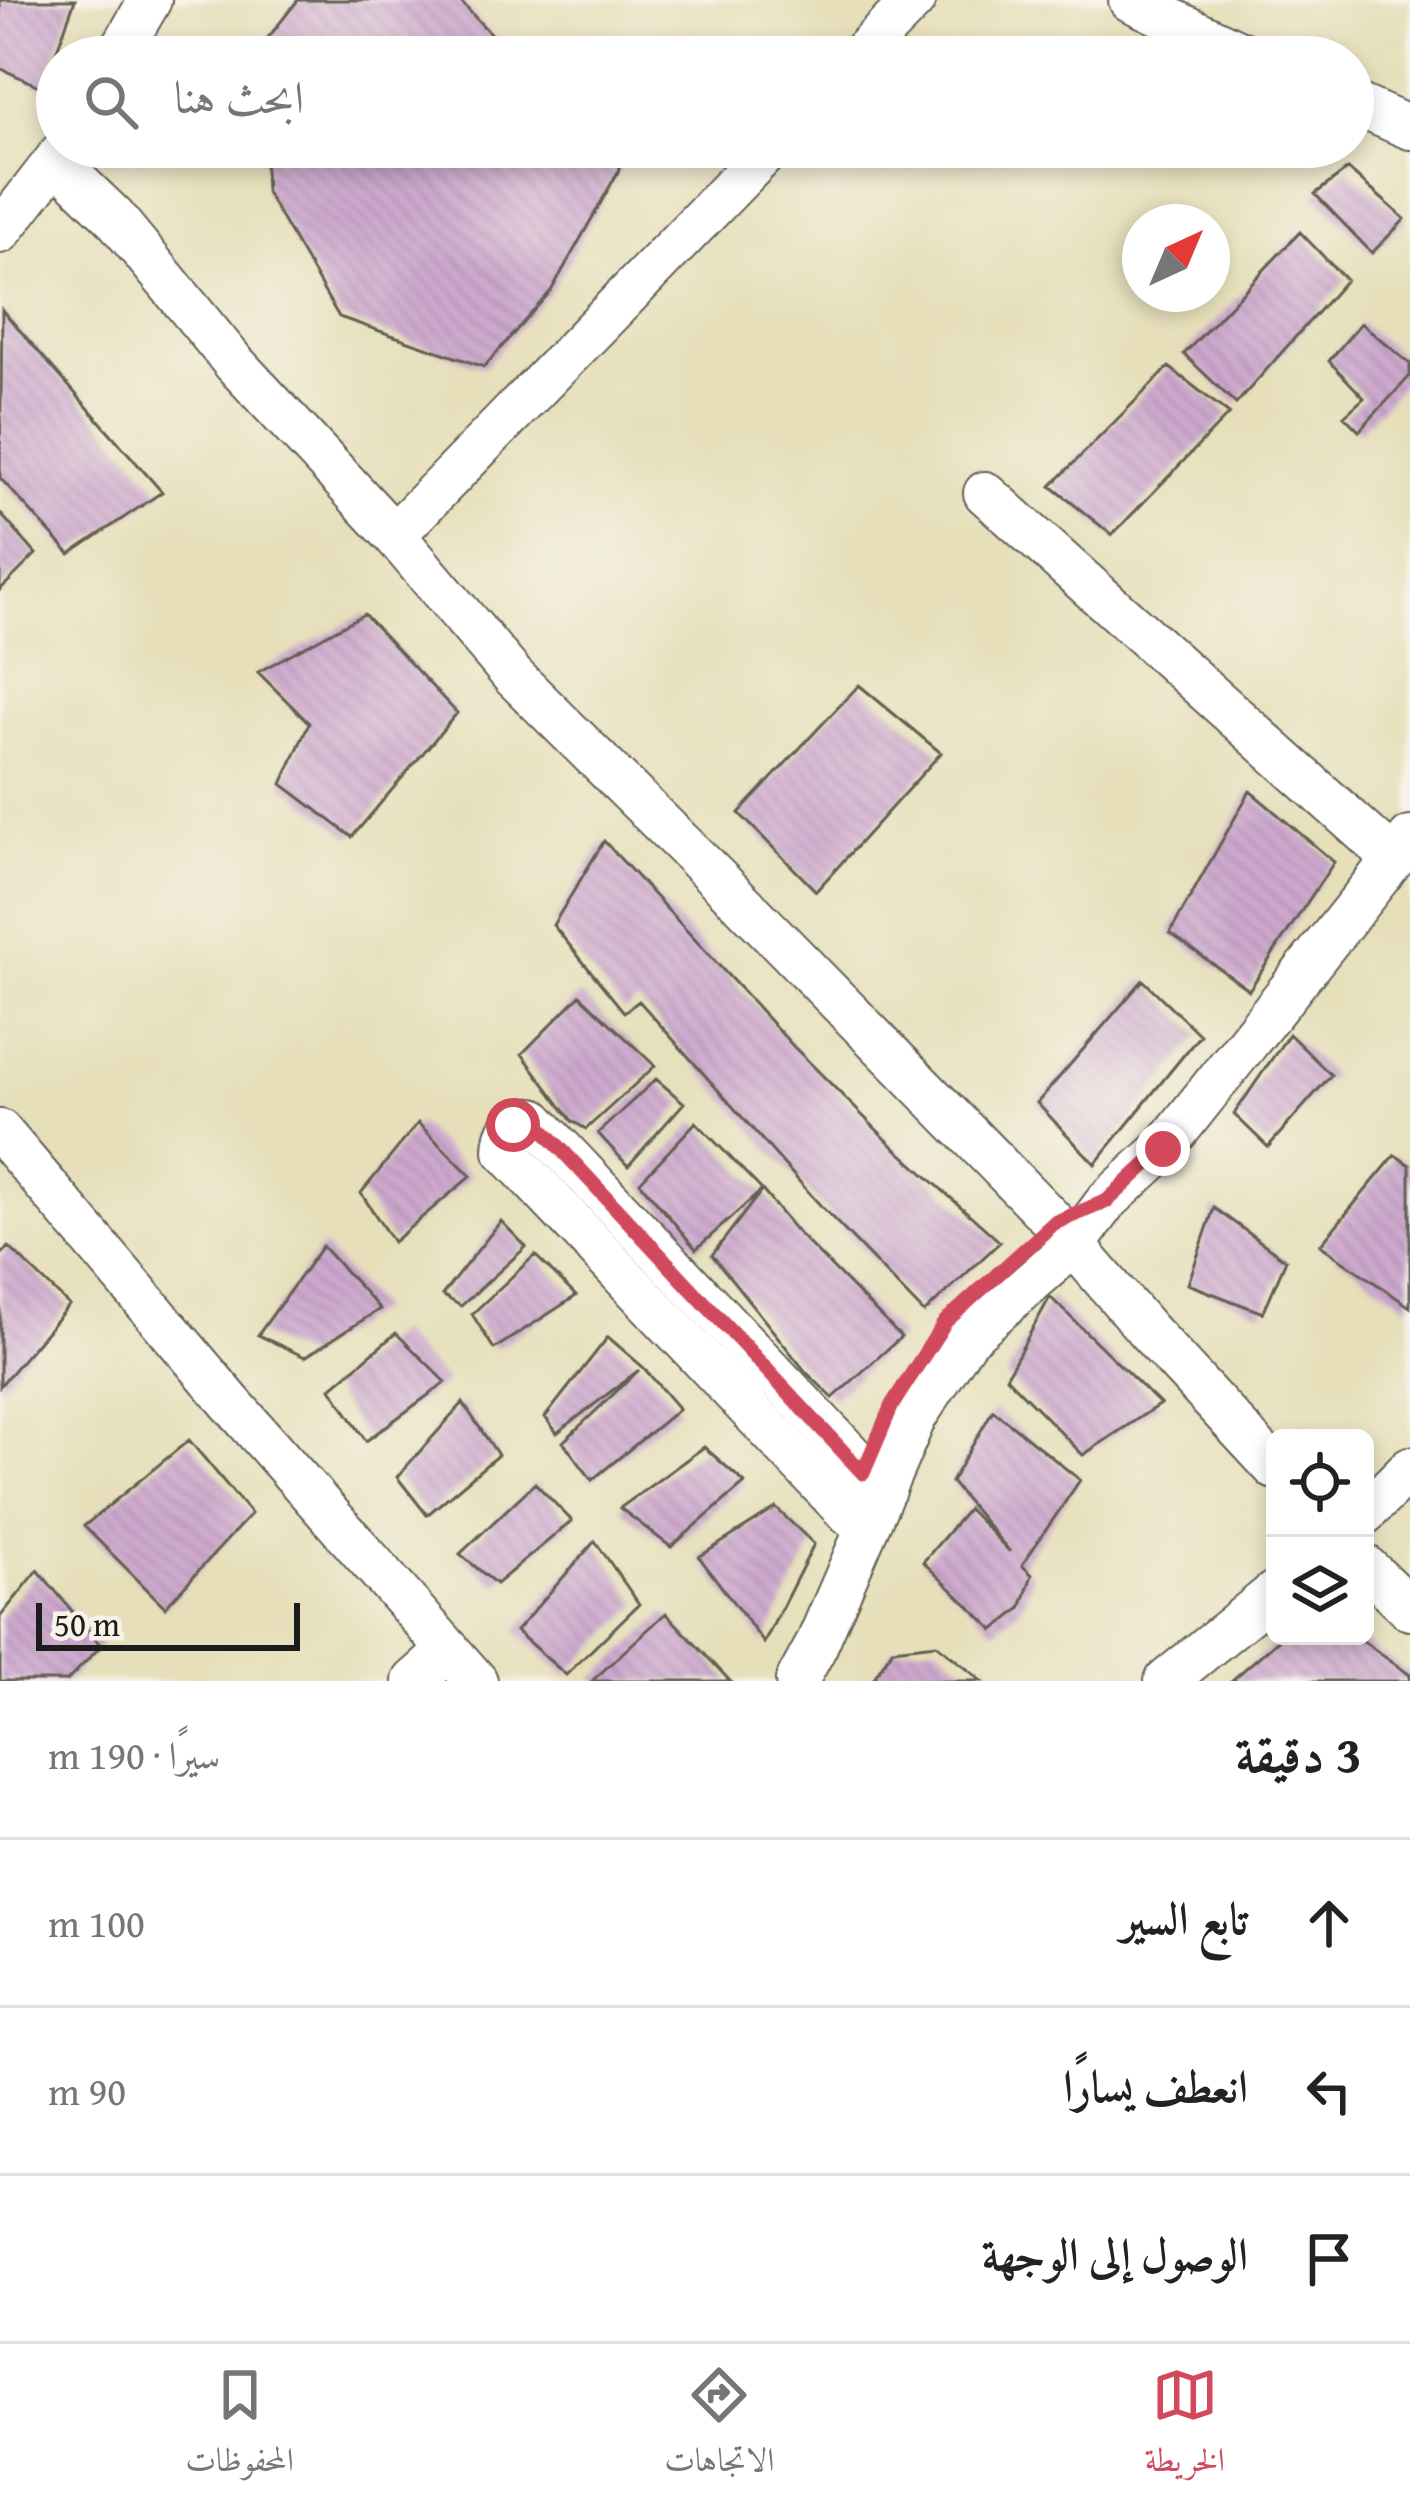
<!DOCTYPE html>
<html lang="ar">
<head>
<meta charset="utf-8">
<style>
	:root { --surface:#fff; --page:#f2f2f2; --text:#222; --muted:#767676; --line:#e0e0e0; --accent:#d1495b }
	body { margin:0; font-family:"Gentium Book Plus",Amiri,serif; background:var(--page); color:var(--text); direction:rtl }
	.controls { position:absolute; right:36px; bottom:36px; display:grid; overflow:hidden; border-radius:18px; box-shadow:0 6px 18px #0003 }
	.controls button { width:108px; height:108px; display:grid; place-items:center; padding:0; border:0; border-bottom:3px solid var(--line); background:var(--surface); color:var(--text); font:60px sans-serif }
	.compass { position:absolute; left:1122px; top:204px; width:108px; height:108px; border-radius:50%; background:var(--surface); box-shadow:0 6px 18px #0003; rotate:44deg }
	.scale { position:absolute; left:36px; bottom:30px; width:264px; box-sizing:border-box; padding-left:12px; border:6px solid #1c1c1c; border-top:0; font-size:33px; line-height:42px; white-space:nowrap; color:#1c1c1c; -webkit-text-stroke:9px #f7f3e8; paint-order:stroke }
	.stop { position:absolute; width:36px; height:36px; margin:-27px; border:9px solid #d1495b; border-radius:50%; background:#fff }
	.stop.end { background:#d1495b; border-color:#fff; box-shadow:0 3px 12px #0008 }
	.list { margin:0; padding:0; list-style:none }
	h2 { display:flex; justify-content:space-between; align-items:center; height:156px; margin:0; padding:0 48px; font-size:51px }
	h2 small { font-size:39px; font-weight:400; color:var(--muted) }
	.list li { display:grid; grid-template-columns:78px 1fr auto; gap:36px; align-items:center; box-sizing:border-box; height:168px; padding:0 48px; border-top:3px solid var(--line) }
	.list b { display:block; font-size:45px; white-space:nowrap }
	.list em { font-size:39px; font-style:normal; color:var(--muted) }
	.icon { flex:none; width:66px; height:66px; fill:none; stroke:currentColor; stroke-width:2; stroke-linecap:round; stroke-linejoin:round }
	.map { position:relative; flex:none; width:1410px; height:1681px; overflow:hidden; direction:ltr }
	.search { position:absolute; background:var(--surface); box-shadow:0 6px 18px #0003; left:36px; right:36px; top:36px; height:132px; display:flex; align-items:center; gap:30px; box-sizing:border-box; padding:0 42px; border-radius:66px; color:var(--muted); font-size:45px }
	.sheet { height:660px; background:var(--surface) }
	nav { display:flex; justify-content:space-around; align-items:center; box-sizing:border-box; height:168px; border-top:3px solid var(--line); background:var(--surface); font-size:33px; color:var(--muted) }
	nav a { display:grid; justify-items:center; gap:6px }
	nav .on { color:var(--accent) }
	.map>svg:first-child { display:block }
</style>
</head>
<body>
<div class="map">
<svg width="1410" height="1681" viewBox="0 0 1410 1681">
	<defs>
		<pattern id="building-back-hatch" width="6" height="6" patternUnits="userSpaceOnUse" patternTransform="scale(3)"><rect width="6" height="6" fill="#cda9ce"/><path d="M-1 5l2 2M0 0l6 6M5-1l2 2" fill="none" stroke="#af91b0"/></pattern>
	</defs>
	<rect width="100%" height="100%" fill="#f7f3e8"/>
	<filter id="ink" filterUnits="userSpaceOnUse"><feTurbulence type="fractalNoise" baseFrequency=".00833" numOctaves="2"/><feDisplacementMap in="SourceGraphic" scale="24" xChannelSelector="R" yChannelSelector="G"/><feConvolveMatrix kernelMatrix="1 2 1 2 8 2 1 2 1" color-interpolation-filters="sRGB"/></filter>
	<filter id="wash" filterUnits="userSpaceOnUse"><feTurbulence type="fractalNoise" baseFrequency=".004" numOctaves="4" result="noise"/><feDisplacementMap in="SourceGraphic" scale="48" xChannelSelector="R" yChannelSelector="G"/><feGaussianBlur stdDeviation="2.7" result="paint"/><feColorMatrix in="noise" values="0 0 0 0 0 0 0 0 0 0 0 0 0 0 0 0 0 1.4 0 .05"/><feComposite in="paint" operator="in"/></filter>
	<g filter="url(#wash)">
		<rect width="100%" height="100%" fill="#e6dfba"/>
		<g id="blocks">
			<path fill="url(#building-back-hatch)" d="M0,0H75L43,88L0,68Z
				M298,0H459L512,57H261L260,48Z
				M264,147H624L618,172L551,291L484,367L339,317L266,192Z
				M1348,169L1405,219L1372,253L1315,194Z
				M1300,232L1346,280L1236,404L1184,354Z
				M2,310L162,492L70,554L0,478Z
				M1361,323L1410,364V376L1359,431L1344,416L1364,398L1329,361Z
				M1169,367L1229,414L1112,535L1051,486Z
				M0,513L36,554L0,590Z
				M364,614L457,713L352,837L282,784L309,723L258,672Z
				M859,685L941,753L816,891L739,813Z
				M1250,791L1334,862L1249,990L1170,933Z
				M604,841L794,1047L892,1145L1000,1242L924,1313L820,1205L639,1001L624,1012L553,925Z
				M1143,980L1200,1035L1095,1164L1037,1103Z
				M580,995L655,1066L586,1129L572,1121L522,1054Z
				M1289,1034L1331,1075L1268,1147L1234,1114Z
				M656,1079L684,1103L628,1166L598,1133Z
				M696,1122L762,1190L696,1249L640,1182Z
				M418,1123L471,1176L393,1242L361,1193Z
				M1395,1155L1410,1165V1307L1320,1245Z
				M762,1190L794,1229L901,1337L833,1398L806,1372L712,1255Z
				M1214,1208L1286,1260L1263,1313L1188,1284Z
				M501,1221L526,1247L461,1306L442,1295Z
				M322,1246L380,1309L305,1357L258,1335Z
				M9,1247L69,1305L0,1386V1256Z
				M535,1255L576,1296L494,1349L472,1314Z
				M1050,1297L1160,1404L1083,1455L1006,1377Z
				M396,1333L446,1382L366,1441L331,1388Z
				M608,1337L643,1367L679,1409L592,1480L563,1442L639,1370L557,1433L545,1417Z
				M463,1403L498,1455L427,1515L397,1477Z
				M993,1410L1080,1480L1022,1565L1032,1575L1021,1608L994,1630L923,1562L968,1509L1010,1552L951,1482Z
				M189,1440L251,1514L165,1607L84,1526Z
				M704,1447L745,1483L671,1547L620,1508Z
				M535,1483L572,1521L496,1584L460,1554Z
				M776,1508L814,1544L764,1643L699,1557Z
				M595,1541L639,1604L566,1675L516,1631Z
				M38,1570L101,1646L67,1681H0V1617Z
				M666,1613L730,1681H592Z
				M1283,1636H1356L1410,1675V1681H1231Z
				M936,1644L982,1681H872L893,1649Z"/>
		</g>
	</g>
	<g filter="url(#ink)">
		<use href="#blocks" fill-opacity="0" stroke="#636053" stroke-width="3"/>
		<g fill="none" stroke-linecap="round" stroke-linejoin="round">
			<g stroke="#636053" stroke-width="46">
				<path id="minor" d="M1130,0L1250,57
					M117,57L150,0
					M858,57L914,0
					M1353,103L1410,128
					M57,162L114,217L234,363L394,535L514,677L744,905L1055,1223L1149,1332L1275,1468
					M0,232L66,147
					M985,493L1394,859
					M394,535L771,147
					M0,1131L231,1403L476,1681
					M1365,1513L1410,1468
					M867,1527L846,1511L505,1151C505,1132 513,1119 533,1119L884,1490
					M1365,1566L1410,1609
					M414,1681L449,1650
					M797,1681L816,1646L915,1417L966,1339L1075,1244L1107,1201L1163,1149L1410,838
					M1166,1681L1275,1592"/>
			</g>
			<use href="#minor" stroke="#fff" stroke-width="42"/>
		</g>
	</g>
	<g fill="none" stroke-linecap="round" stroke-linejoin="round" filter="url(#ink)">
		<path stroke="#d1495b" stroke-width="15" d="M513,1125L533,1119L863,1473L892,1405L945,1322L1054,1223L1107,1201L1163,1149"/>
	</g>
</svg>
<div class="controls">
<button><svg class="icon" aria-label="locate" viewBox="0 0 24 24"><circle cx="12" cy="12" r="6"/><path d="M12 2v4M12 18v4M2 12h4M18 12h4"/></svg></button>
<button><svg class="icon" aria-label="layers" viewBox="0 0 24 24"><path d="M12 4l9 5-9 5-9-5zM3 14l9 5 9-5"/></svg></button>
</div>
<svg class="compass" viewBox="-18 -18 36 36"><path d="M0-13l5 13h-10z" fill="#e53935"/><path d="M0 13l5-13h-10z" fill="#767676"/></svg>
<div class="scale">50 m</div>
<div class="stop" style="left:513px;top:1125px"></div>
<div class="stop end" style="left:1163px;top:1149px"></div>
<div class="search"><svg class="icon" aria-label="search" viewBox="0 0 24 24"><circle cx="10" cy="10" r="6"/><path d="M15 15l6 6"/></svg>ابحث هنا</div>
</div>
<section class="sheet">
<h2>3 دقيقة<small>سيرًا · 190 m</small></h2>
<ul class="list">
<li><svg class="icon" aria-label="ahead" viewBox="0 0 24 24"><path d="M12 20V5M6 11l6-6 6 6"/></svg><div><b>تابع السير</b></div><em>100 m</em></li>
<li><svg class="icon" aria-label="left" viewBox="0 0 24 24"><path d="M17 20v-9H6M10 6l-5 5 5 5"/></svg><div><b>انعطف يسارًا</b></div><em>90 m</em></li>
<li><svg class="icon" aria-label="arrive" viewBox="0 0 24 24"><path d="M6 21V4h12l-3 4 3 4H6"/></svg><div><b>الوصول إلى الوجهة</b></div></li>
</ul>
</section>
<nav>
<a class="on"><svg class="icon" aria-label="map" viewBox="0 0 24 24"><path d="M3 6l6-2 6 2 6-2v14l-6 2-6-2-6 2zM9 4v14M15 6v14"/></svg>الخريطة</a>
<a><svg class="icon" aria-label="directions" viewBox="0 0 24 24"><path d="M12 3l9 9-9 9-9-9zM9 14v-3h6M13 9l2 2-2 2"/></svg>الاتجاهات</a>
<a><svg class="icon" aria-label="saved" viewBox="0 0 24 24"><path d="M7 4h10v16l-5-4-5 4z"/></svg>المحفوظات</a>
</nav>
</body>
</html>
